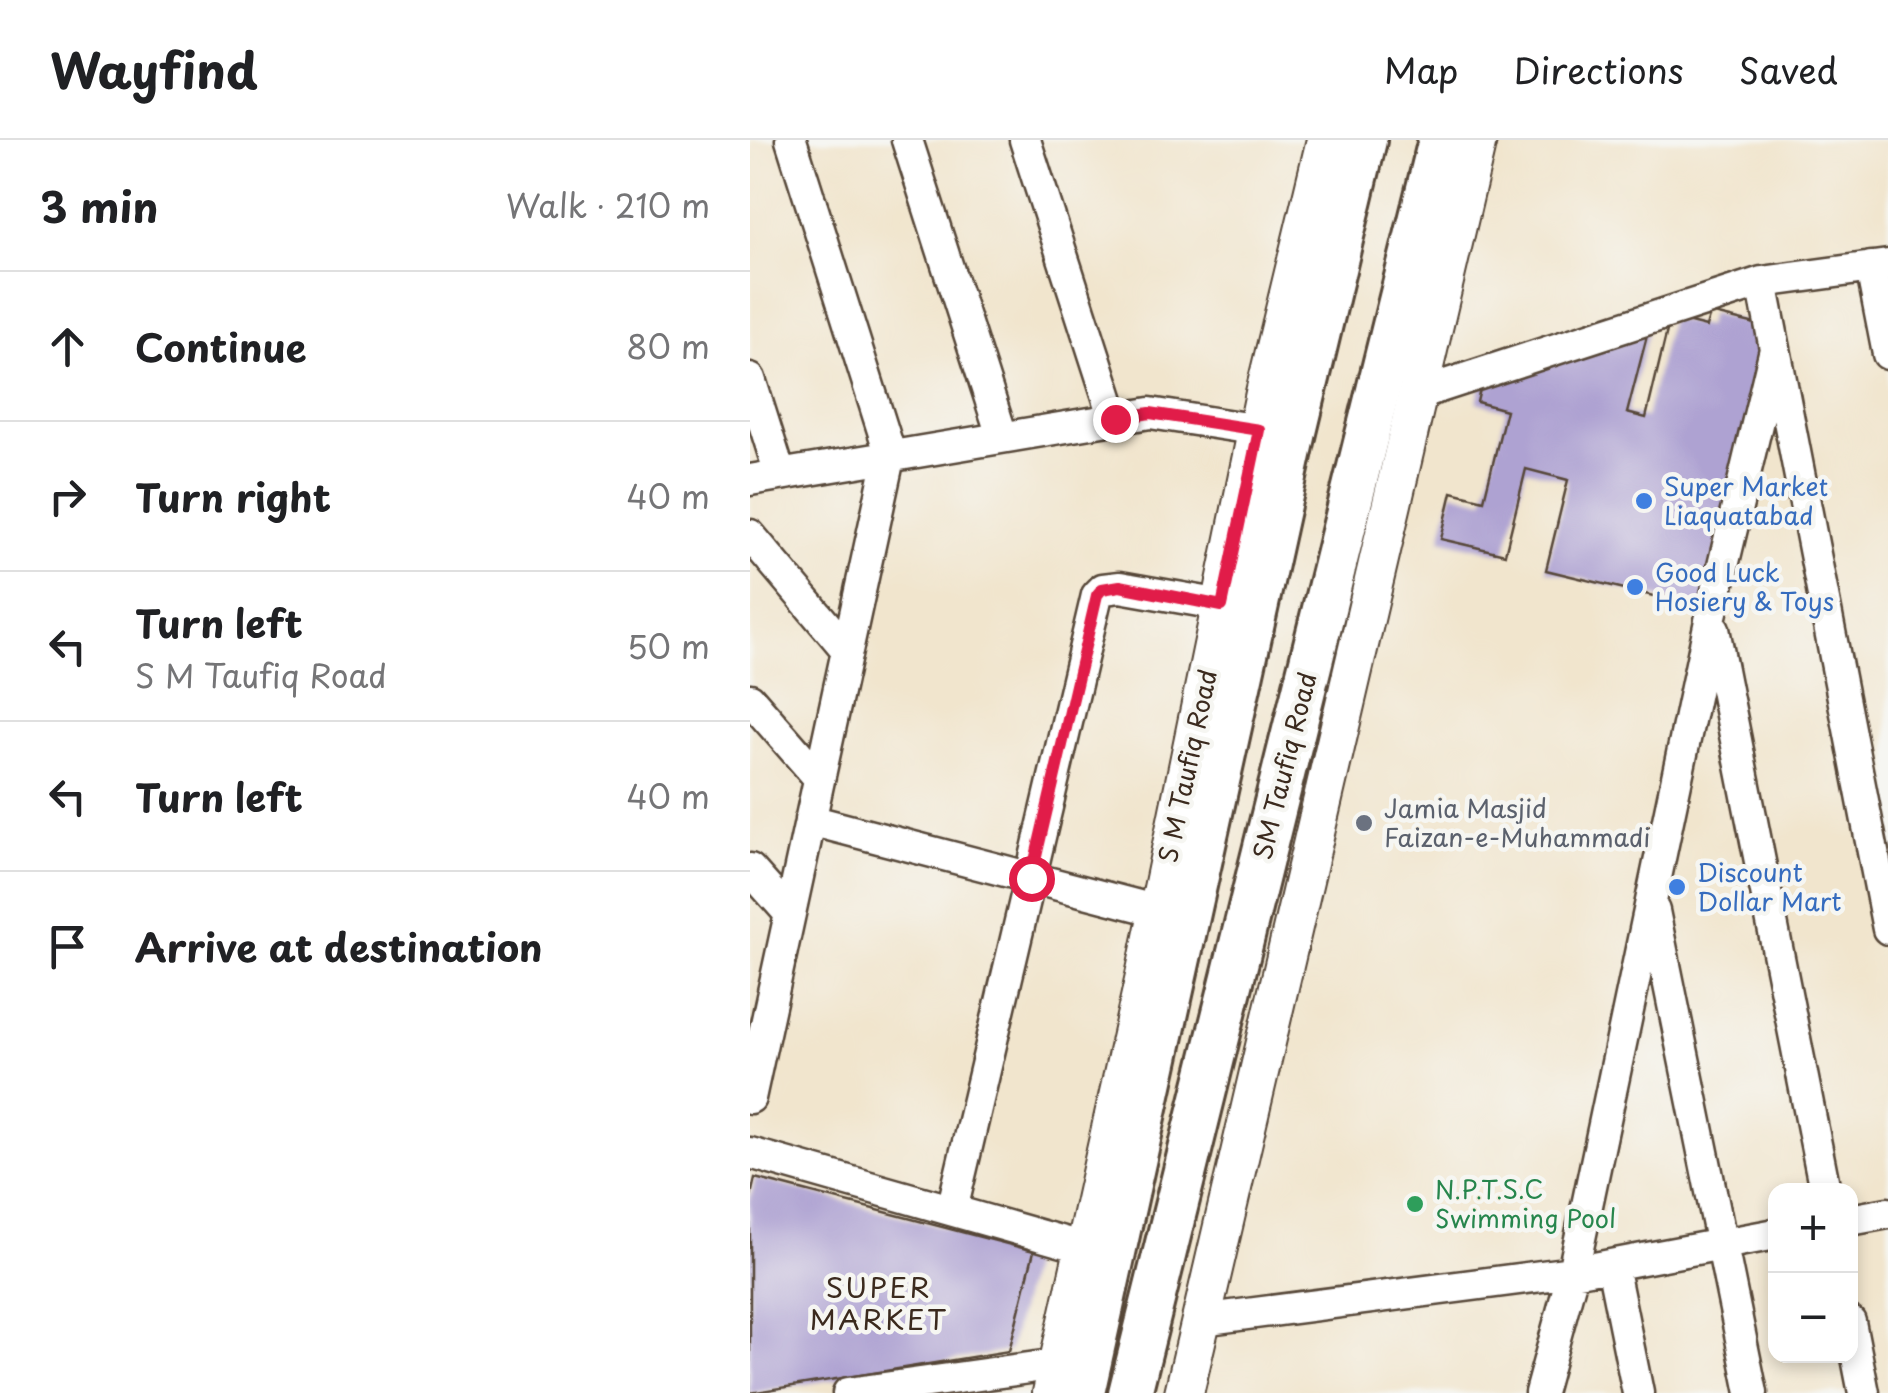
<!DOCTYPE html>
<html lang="en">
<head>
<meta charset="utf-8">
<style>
	:root { --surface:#fff; --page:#f6f6f6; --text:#202124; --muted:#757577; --line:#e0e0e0 }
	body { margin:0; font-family:"Playpen Sans",sans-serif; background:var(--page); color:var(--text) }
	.controls { position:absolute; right:30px; bottom:30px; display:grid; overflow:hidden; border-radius:20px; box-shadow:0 5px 15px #0003 }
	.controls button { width:90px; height:90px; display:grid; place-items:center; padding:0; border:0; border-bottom:2px solid var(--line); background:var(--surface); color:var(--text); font:50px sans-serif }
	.stop { position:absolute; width:30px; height:30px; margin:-22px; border:8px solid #e11d48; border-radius:50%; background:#fff }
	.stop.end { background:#e11d48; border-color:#fff; box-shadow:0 2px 10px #0008 }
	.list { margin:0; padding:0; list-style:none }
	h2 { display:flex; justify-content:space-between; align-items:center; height:130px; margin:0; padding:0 40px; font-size:42px }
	h2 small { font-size:32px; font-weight:400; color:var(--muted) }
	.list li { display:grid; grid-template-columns:65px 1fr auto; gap:30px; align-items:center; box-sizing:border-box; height:150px; padding:0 40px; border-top:2px solid var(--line) }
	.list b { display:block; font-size:38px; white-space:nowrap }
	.list p { margin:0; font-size:32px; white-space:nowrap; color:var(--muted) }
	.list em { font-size:32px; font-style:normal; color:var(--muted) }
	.icon { flex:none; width:55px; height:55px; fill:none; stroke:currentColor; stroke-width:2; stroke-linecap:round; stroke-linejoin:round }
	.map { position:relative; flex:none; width:1138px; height:1253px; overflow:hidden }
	header { display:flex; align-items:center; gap:60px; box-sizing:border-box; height:140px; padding:0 50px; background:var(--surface); border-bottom:2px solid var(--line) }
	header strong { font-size:48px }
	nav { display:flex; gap:55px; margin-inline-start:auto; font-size:35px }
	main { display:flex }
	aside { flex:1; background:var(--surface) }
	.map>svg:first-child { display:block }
</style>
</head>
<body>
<header>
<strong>Wayfind</strong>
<nav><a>Map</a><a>Directions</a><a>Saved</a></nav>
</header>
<main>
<aside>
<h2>3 min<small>Walk · 210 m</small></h2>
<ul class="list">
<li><svg class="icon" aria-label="ahead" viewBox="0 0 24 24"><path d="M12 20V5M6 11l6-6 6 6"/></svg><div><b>Continue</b></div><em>80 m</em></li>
<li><svg class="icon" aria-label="right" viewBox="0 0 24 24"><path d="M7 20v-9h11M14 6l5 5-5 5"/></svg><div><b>Turn right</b></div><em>40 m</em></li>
<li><svg class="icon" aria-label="left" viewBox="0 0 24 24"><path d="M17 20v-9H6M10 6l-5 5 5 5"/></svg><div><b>Turn left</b><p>S M Taufiq Road</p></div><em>50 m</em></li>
<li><svg class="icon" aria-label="left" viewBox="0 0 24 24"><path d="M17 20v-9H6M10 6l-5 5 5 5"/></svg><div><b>Turn left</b></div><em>40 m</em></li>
<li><svg class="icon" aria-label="arrive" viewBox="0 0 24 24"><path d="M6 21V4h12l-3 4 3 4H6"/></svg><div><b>Arrive at destination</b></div></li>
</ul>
</aside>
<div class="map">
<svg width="1138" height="1253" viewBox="0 0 1138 1253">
	<rect width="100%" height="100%" fill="#f6f6f2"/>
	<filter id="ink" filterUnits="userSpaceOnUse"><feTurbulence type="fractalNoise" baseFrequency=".01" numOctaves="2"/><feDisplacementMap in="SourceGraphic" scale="20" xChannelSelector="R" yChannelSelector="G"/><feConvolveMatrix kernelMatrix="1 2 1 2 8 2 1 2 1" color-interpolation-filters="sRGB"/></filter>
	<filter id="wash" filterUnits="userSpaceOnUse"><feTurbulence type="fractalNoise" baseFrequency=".0048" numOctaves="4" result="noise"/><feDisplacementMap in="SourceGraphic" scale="40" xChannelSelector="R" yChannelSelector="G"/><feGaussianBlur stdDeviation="2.25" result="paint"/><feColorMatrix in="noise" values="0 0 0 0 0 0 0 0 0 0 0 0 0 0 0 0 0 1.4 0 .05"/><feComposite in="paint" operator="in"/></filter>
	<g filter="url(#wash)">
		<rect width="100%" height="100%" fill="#f1e5cd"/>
		<g id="blocks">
			<path fill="#aea2d2" d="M960,173L1014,186L1016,206L953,468L796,430L818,340L776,329L755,414L691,399L702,352L734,360L756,270L727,262L735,228L898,192L877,273L896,278L920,178L956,187Z
				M5,1038L284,1111L259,1211L0,1253V1060Z"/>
		</g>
	</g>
	<g filter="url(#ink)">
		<use href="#blocks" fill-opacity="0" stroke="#564638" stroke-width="2.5"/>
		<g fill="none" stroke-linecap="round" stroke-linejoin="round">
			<g stroke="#564638" stroke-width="35">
				<path id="minor" d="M157,0L252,296
					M275,0L365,279
					M1121,127L1138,214
					M1012,142L1138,789
					M0,239L30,334
					M665,255L1012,142L1138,125
					M0,340L400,273L509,290
					M0,395L97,510
					M964,489L1075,1050
					M0,559L69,638
					M60,680L408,771
					M0,729L40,774
					M904,771L1002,1253
					M0,958L140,313L41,0
					M0,1013L334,1108
					M202,1070L347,455L353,449L370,447L472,465
					M1100,1080L1138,1073
					M862,1125L888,1253
					M451,1180L823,1132L1026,1094
					M1100,1182L1114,1253
					M98,1253L308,1224
					M790,1253L823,1132L961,476L1025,209"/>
			</g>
			<g stroke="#564638" stroke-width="42">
				<path id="major" d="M302,1253L394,841L515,253L576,0
					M434,1253L727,0"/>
			</g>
			<g stroke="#564638" stroke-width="48">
				<path id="highway" d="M333,1253L545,292L615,0
					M380,1253L690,0"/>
			</g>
			<use href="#minor" stroke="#fff" stroke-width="30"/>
			<use href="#major" stroke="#fff" stroke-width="38"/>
			<use href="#highway" stroke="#fff" stroke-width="42"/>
		</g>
	</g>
	<g fill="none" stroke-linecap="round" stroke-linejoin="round" filter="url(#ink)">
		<path stroke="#e11d48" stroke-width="12" d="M281,738L347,455L352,449L370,446L472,466L509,290L400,273L365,279"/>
	</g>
	<g fill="#3f7fe0" stroke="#f6f6f2" stroke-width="4">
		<circle cx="894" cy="361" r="10"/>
		<circle cx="885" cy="447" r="10"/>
		<circle cx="927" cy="747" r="10"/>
	</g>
	<circle fill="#6b7280" stroke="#f6f6f2" stroke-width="4" cx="614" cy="683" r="10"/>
	<circle fill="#2e9e5b" stroke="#f6f6f2" stroke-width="4" cx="665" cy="1064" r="10"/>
	<g text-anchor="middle" stroke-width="9" stroke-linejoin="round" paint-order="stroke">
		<g font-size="25" fill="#366cbe" stroke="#f6f6f2" text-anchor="start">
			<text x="914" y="356">Super Market<tspan x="914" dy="29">Liaquatabad</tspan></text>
			<text x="905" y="442">Good Luck<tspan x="905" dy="29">Hosiery &amp; Toys</tspan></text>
			<text x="947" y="742">Discount<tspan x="947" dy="29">Dollar Mart</tspan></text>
		</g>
		<g font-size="25" fill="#3b2a1e" stroke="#f6f6f2">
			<text transform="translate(438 626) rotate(-78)" y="9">S M Taufiq Road</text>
			<text transform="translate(535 626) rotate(-76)" y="9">SM Taufiq Road</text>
		</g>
		<g font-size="25" fill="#5b616d" stroke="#f6f6f2" text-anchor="start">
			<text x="634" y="678">Jamia Masjid<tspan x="634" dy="29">Faizan-e-Muhammadi</tspan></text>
		</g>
		<g font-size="25" fill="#27864d" stroke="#f6f6f2" text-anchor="start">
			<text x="685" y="1059">N.P.T.S.C<tspan x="685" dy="29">Swimming Pool</tspan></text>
		</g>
		<g font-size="28" letter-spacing="2.5" fill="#3b2a1e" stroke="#f6f6f2">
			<text x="129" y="1158">SUPER<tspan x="129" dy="32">MARKET</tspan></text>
		</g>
	</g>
</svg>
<div class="controls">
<button>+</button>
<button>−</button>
</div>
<div class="stop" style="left:281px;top:738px"></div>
<div class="stop end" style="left:365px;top:279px"></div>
</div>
</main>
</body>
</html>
